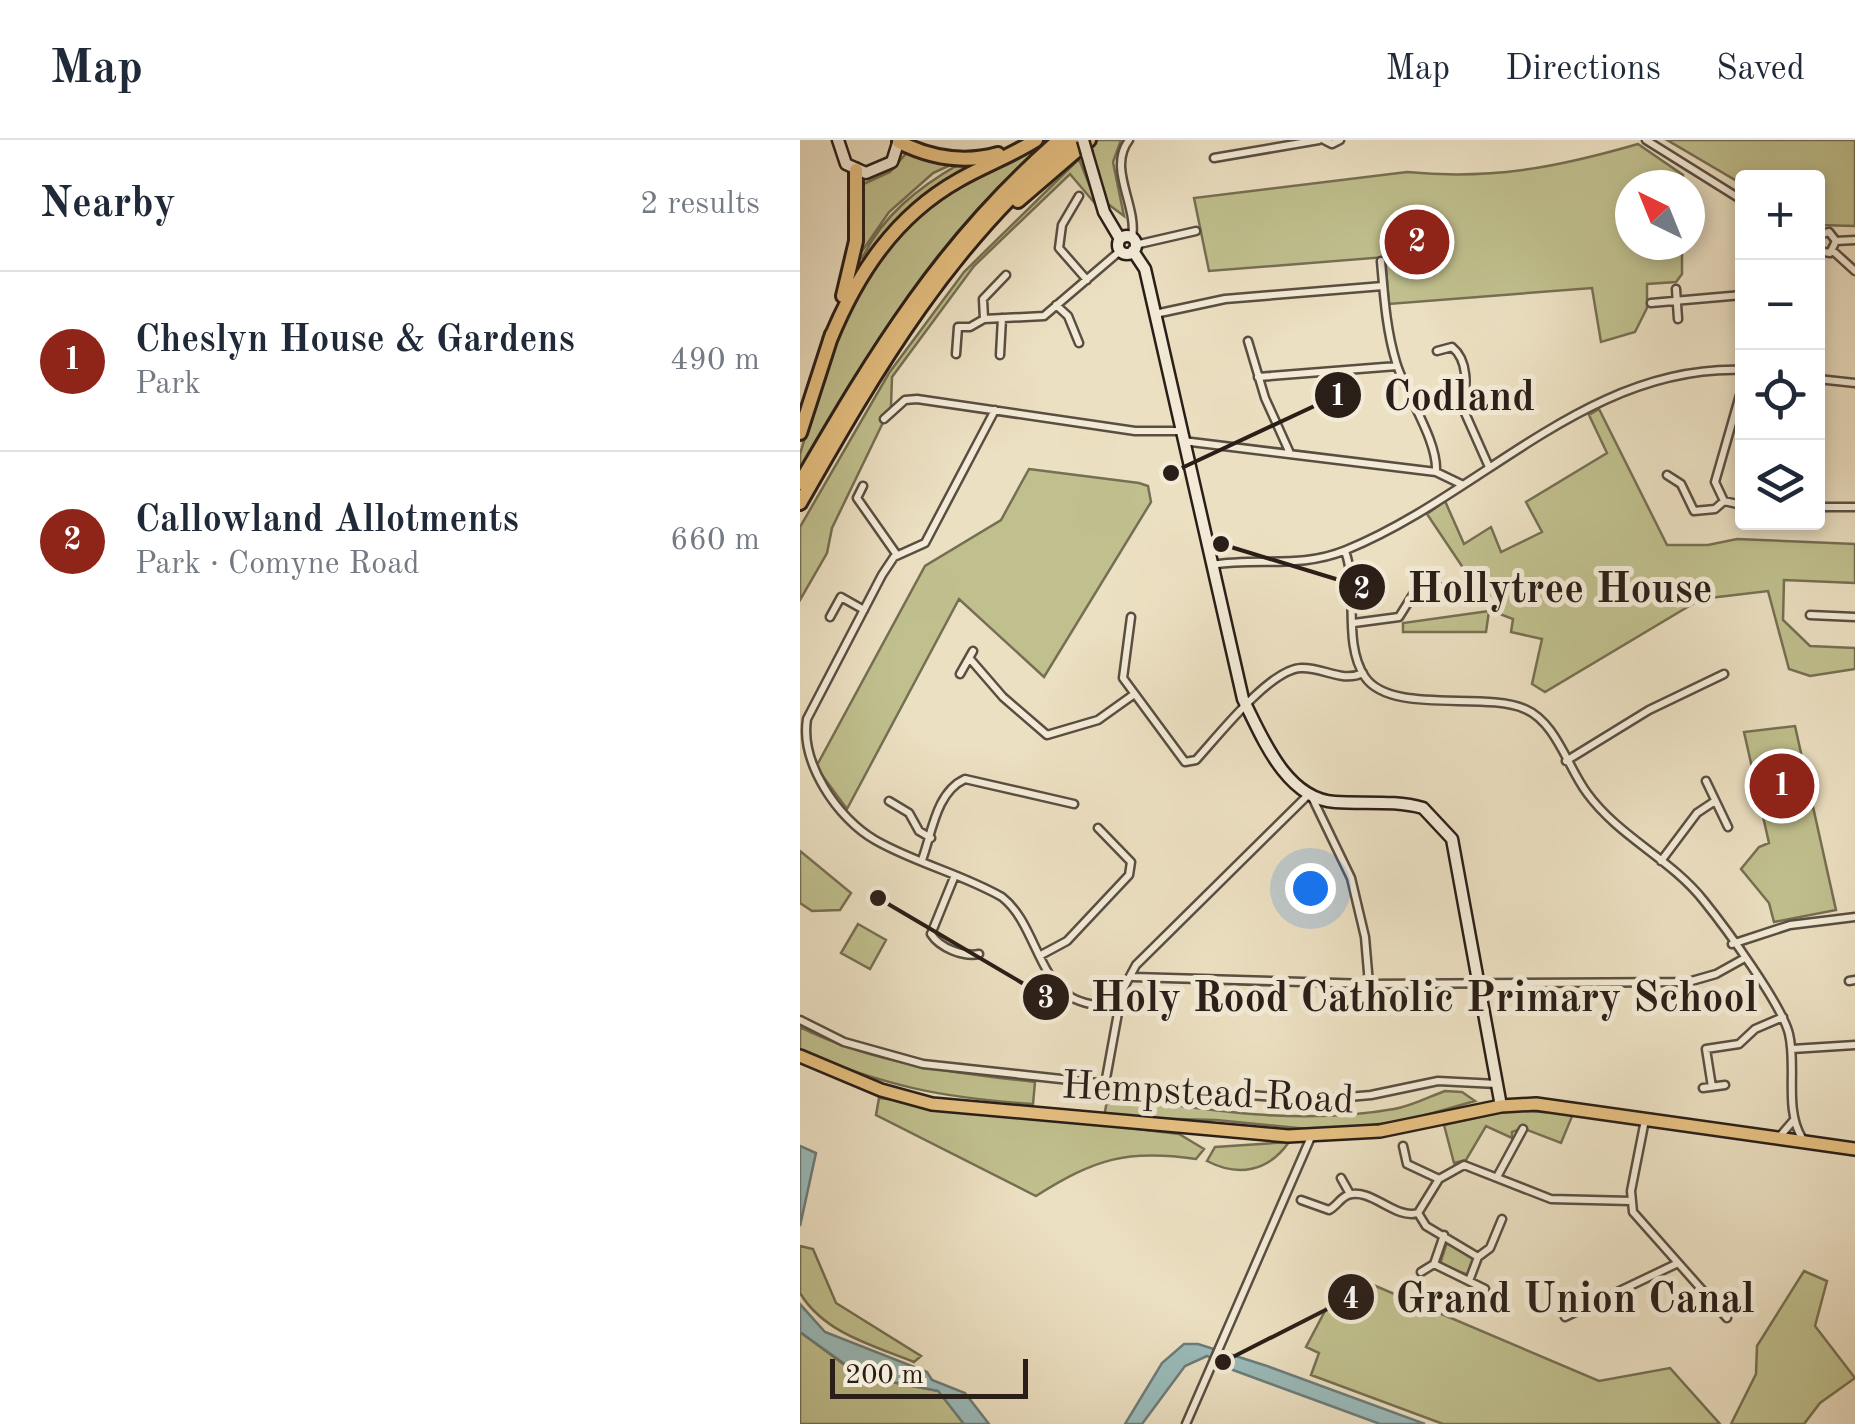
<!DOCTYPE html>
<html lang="en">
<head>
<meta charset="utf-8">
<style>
	:root { --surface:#fff; --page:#f6f6f7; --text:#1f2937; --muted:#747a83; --line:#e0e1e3; --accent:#8f2418 }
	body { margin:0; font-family:"Old Standard TT",serif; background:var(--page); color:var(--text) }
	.controls { position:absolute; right:30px; top:30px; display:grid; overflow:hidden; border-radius:10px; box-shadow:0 5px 15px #0003 }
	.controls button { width:90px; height:90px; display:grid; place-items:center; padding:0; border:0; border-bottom:2px solid var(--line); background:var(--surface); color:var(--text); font:50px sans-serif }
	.compass { position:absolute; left:815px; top:30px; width:90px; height:90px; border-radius:50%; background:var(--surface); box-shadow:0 5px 15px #0003; rotate:317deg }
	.scale { position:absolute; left:30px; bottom:25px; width:198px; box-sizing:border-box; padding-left:10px; border:5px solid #2a1e18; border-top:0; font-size:28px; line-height:35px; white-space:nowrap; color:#2a1e18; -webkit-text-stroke:8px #f3ebd7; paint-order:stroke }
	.you { position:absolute; left:510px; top:748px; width:35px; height:35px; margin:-25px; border:8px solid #fff; border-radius:50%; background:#1a73e8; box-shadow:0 0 0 15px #1a73e833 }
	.badge { display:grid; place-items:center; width:65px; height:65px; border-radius:50%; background:var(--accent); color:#fff; font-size:32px; font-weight:700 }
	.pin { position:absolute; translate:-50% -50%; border:5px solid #fff; box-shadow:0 2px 10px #0006 }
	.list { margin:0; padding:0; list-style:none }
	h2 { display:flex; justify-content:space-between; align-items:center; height:130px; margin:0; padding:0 40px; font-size:42px }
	h2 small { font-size:32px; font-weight:400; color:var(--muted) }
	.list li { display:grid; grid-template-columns:65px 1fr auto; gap:30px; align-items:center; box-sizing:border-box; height:180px; padding:0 40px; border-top:2px solid var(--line) }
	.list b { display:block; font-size:38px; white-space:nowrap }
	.list p { margin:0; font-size:32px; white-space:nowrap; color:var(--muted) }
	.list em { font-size:32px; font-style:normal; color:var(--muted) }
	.icon { flex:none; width:55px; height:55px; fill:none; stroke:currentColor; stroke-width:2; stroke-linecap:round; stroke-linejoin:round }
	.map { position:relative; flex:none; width:1055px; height:1284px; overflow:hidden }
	header { display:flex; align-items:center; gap:60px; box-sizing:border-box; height:140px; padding:0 50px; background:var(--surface); border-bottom:2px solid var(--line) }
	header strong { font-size:48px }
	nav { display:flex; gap:55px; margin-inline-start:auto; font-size:35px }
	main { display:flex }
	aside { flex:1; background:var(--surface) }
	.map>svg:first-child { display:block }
</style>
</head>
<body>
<header>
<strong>Map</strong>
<nav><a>Map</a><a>Directions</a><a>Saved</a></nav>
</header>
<main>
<aside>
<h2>Nearby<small>2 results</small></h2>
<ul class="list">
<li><span class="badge">1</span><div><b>Cheslyn House &amp; Gardens</b><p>Park</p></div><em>490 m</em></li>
<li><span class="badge">2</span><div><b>Callowland Allotments</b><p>Park · Comyne Road</p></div><em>660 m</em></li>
</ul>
</aside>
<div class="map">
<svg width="1055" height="1284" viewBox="0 0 1055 1284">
	<rect width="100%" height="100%" fill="#ece0c2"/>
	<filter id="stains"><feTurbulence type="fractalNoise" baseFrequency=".002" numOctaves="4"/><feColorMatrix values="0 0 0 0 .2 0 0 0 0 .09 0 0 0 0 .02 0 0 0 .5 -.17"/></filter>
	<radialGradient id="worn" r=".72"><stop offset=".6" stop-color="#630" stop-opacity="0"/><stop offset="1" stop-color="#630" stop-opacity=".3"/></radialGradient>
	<path fill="#c0c08e" stroke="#756f53" stroke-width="2.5" d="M295,0H321L313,22L324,76L308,64L289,4Z
		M867,0H1055V86L1018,85V38H942V44Z
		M242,2L246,4C137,93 69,211 0,331V314L43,173L72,122L140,54Z
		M838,4L883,35V45H830V105H882V134L876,142L847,144V168L835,192L801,202L792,148L589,164L585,117L409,131L394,58L607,32C691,40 755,28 838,4Z
		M110,9L157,22L133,33L89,72L58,117L59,46L90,32Z
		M279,19L298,67L270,34L174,126L92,237L91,266L32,388L27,413L0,460V387L89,233L164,132Z
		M159,24H180L158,36L53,136L54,120L62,118C84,74 118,48 159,24Z
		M799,269L867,405H908L937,399L1055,404V443L984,440L983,480L1010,506L1055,508V529L1010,536L989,529L968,451L901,459L745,552L732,544L742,499L711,492L713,479L692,471L627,374L645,361L664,404L691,387L701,412L742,392L726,362L807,313L789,275Z
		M229,329L339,343L348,346L351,362L244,537L159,459L47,669L16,627L125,426L201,380Z
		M689,471L686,492H603V483Z
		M995,586L1036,770L974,782L969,763L941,729L959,707L969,703L944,592Z
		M0,711L51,753L40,770L12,771L0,763Z
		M58,784L86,800L70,829L41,813Z
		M0,887C74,924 154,933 235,942L233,964C142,958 85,946 0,911Z
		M645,951L662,952L675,961L608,980L528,991L416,980L304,977L308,955C403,970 498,986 594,969C612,966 628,957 645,951Z
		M79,958L379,994L404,1009L396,1019C326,1009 295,1019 236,1056L76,975Z
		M711,970L773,974L761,1003L722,988L712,992V998L686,986L666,1020L654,1023L644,985Z
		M489,1002C468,1032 438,1037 407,1021L415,1007Z
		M647,1102L674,1117L668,1135L640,1124Z
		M0,1106L13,1109L36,1163L121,1216L114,1222C72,1205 24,1193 0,1153Z
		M1004,1131L1027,1141L1015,1186L1055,1238L1020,1263L1004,1284H931L956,1234L957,1206Z
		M545,1133L799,1241L870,1228L920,1284H643L511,1235L519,1213L506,1207Z
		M0,1192L46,1226L87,1241L139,1251L164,1284H0Z"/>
	<path fill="#9abbba" stroke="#6d7c79" stroke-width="2.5" d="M0,1006L16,1013L0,1086Z
		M0,1164L25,1192L127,1232L132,1240L165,1253L189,1284H164L138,1251L87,1241L46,1225L0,1192Z
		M384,1204H398L467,1226L625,1284H580L433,1230L407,1216L385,1226L342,1284H325L362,1223Z"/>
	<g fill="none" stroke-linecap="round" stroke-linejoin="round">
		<g stroke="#5a4e42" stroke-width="11">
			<path id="street" d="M329,0C307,29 338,65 332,98
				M524,0L532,4L540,0
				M846,0L942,60
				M414,18L519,0
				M279,56L262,85L259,108L287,140
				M1018,95L1029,92L1036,101
				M1036,101L1055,100
				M335,105L396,91
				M1018,111L1030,113L1036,101
				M1033,111L1055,131
				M581,121C584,155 586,189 596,222C606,256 638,300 636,332
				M876,149L878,179
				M851,163L942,155
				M256,165L268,176L279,203
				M355,174L425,159L583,146
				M184,179L183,159L206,135
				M448,201L465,258L489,311
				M637,211L652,207C668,220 668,247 661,264L689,327
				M156,214L158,187H170L184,179L244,176L320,111
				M200,215L202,178
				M458,237L597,226
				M1018,239L1055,243
				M942,248L915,342L924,361L942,365
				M195,270L125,403L94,417L82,435L7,579C0,623 38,679 75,700C115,723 162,734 202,757C234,782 237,836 271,857C285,865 303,866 319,868
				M84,279L105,260L117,259L335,291H380
				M383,301L636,332L661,344
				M867,335L881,344L894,371L915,369L924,361
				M63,346L57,358L97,415
				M1018,367H1055
				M545,411C559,449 542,503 565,537C591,575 685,551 725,569C756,582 768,628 787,653C819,697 871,719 904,761C925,787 982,865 989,894C997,927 984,969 1002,998
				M411,425C458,417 500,429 546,410C681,355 787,225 942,230
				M1010,475L1055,477
				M30,477L41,457L64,470
				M331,477L323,538L385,622L396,620C418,596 470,529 501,528C523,527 542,543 563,533
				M554,483L599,477L619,445L668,451
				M171,520L203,557L247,595L298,580L333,555
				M160,534L173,511
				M766,621L849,570L924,534
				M906,641L928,687
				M89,661L109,673L119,691L131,698
				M122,720C132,693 136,652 165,639L274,664
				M861,721L897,673L915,661
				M155,735L131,794C140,808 163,817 179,814
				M932,804L990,785L1055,777
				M241,815L267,801L329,735L331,722L298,688
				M333,837L569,844L888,842L916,834L943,819
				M1049,841L1055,840
				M0,880L44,902L123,924L307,944L514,960L571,955L638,941L697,944
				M992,909L1055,905
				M305,944L322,851L336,825L510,653L551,738L565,797L569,844
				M912,947L906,909L939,904L955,889L983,877
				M903,948L925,945
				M845,980L831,1051L833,1072L927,1178
				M981,995L993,981
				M603,1006L607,1024L639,1039
				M697,1037L723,989
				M541,1038L550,1054
				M501,1060L529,1070C537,1066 540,1058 548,1055C571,1047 595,1080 618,1073
				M618,1073L639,1039L664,1025L751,1059L831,1061
				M618,1073L626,1086L678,1117L669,1141
				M644,1095L634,1124L685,1149
				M678,1117L690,1108L702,1079
				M621,1132L634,1124
				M765,1177L876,1124
				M386,1284L511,997"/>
		</g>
		<g stroke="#2a1e18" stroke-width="15">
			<path id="secondary" d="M38,0L46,24L66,33L92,22L99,0
				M287,14L304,72L320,99
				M318 105a9 9 0 1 1 18 0a9 9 0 1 1-18 0Z
				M333,111L345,129L443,559C462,597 486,659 535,662C564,664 595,660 623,668L652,699L701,966"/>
		</g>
		<g stroke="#2a1e18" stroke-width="16">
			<path id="primary" d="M0,916L81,950L132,964L488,996L580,991L701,966L736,964L1055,1009"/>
		</g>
		<g stroke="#2a1e18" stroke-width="18">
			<path id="highway" d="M99,2C131,18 163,24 198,14
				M218,61L289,0
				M43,156L56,101V30
				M30,200C57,134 95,76 159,40C185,25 211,16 236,0
				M0,293L32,194
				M0,343C76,212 143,101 259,0
				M0,363C76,229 152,98 274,0"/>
		</g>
		<use href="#street" stroke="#f3ebd7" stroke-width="6"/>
		<use href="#secondary" stroke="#f3ebd7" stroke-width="10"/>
		<use href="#primary" stroke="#e6c081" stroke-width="11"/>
		<use href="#highway" stroke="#e6c081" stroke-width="12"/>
		<g stroke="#2a1e18" stroke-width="15" stroke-linecap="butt">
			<path id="secondary-bridge" d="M283,0L287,14"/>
		</g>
		<use href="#secondary-bridge" stroke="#f3ebd7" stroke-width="10"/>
	</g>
	<g text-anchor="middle" stroke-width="10" stroke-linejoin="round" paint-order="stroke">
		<g font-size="40" fill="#2a1e18" stroke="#f3ebd7">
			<text transform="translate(408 951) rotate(3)" y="14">Hempstead Road</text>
		</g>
	</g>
	<path fill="none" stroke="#2a1e18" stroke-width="4" d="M371 333L538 255M421 404L562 447M78 758L246 857M423 1222L551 1157"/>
	<g fill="#2a1e18" stroke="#f3ebd7" stroke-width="4">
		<circle cx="371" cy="333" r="10"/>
		<circle cx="421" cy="404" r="10"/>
		<circle cx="78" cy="758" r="10"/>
		<circle cx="423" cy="1222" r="10"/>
		<circle cx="538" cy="255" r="25"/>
		<circle cx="562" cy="447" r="25"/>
		<circle cx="246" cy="857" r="25"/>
		<circle cx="551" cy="1157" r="25"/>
	</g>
	<g font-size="30" text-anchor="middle" font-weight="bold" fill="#fff">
		<text x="538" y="265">1</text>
		<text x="562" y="458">2</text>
		<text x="246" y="867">3</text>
		<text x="551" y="1168">4</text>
	</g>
	<g font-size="42" text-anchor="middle" font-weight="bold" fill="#2a1e18" stroke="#f3ebd7" stroke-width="10" stroke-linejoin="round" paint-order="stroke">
		<text x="659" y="270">Codland</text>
		<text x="760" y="462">Hollytree House</text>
		<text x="624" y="871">Holy Rood Catholic Primary School</text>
		<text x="775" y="1172">Grand Union Canal</text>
	</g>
	<rect width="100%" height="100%" filter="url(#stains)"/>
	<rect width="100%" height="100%" fill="url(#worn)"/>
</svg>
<div class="controls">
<button>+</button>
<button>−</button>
<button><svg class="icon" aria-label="locate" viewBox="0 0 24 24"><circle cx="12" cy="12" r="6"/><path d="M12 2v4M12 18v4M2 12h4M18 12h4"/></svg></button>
<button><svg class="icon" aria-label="layers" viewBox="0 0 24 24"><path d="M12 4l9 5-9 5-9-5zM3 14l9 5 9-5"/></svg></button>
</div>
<svg class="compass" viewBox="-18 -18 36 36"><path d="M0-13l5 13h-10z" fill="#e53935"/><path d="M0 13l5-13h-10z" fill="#747a83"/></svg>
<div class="scale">200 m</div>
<div class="you"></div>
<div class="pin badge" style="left:982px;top:646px">1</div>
<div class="pin badge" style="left:617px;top:102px">2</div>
</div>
</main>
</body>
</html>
